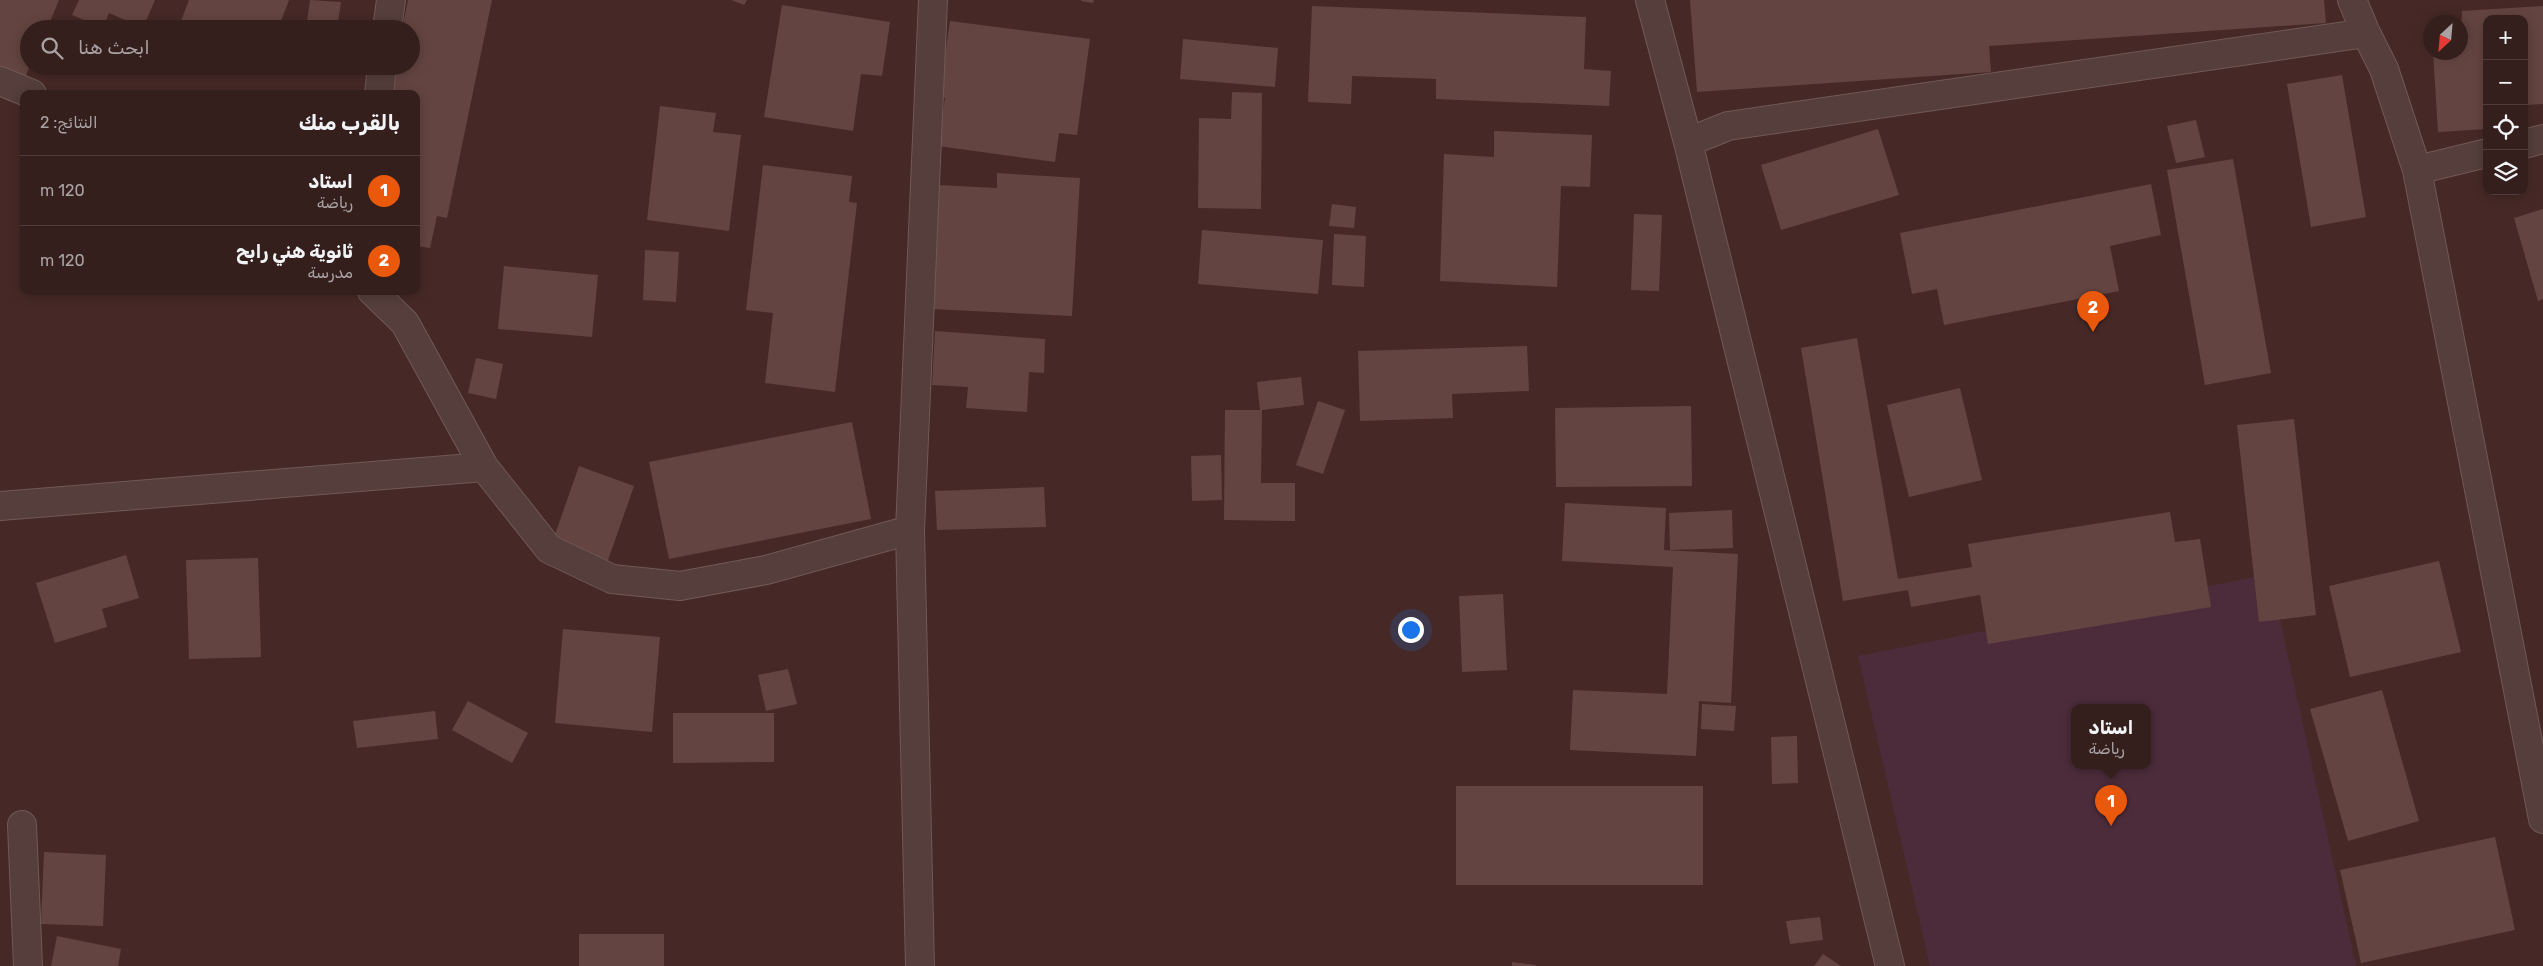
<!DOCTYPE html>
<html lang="ar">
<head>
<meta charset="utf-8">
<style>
	:root { --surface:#341f1c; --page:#3c2725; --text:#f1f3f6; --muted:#a9a2a3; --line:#4e3d3b; --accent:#ea580c }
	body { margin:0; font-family:Rubik,Vazirmatn,sans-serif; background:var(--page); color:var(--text); direction:rtl }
	.controls { position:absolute; right:15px; top:15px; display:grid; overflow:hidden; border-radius:10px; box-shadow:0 2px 12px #0003 }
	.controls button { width:45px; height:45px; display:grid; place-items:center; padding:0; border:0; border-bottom:1px solid var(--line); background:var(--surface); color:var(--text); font:25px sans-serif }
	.compass { position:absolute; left:2423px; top:15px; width:45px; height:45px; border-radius:50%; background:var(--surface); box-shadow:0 2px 12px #0003; rotate:206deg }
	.you { position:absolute; left:1410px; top:629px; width:18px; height:18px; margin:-12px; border:4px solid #fff; border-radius:50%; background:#1a73e8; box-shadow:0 0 0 8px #1a73e833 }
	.badge { display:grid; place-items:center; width:32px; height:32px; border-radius:50%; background:var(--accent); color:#fff; font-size:16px; font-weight:700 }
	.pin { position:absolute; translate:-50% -41px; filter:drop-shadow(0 1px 2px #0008) }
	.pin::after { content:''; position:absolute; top:26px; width:18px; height:15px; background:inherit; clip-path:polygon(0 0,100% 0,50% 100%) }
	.popup { position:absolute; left:2071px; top:704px; width:80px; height:65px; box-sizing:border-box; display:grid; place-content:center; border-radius:10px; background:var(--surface); filter:drop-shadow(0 1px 4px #0005); font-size:16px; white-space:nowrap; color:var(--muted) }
	.popup b { font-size:19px; color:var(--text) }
	.popup::after { content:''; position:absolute; left:50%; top:100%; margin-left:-10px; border:10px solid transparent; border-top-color:var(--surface) }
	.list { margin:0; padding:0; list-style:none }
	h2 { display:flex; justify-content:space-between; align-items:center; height:65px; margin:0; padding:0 20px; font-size:21px }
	h2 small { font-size:16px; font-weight:400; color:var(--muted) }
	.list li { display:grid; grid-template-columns:32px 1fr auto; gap:15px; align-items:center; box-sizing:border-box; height:70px; padding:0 20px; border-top:1px solid var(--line) }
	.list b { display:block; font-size:19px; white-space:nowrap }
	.list p { margin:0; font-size:16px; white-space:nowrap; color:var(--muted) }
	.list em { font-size:16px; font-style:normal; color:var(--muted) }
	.icon { flex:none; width:28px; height:28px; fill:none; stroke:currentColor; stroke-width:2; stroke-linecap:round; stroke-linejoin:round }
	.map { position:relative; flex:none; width:2543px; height:966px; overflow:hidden; direction:ltr }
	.search { position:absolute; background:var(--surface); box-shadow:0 2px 12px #0003; left:20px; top:20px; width:400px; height:55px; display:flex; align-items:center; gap:12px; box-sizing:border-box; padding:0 18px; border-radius:28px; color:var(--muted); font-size:19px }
	.panel { position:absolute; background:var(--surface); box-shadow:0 2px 12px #0003; left:20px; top:90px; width:400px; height:205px; border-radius:10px; direction:rtl }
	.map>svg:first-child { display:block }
</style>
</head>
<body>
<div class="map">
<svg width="2543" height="966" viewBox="0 0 2543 966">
	<rect width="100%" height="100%" fill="#462926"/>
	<path fill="#4c2c3a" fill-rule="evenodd" d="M2270,574L2356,966H1930L1858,656ZM2075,707H2147V765H2075Z"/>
	<path fill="#634440" d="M0,0H59L47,29H29L30,66L21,87L0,78Z
		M79,0H155L143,28L109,13L103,28L72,15Z
		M189,0H289L278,29H178Z
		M310,0L341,2L337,29H306Z
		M408,0H492L447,218L437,216L430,248L416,246V94H389L394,66H411V29H402Z
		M731,0H747L744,5Z
		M1081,0H1094L1093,3L1081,1Z
		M1690,0H2324L2326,23L1989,46L1991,72L1697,92Z
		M782,5L890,22L882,76L861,74L853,131L764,117Z
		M1312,6L1586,17L1584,69L1611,71L1609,106L1436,99V79L1352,76L1351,104L1308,102Z
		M2543,6V104L2524,105V19H2487V129L2438,132L2433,52H2460L2462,11Z
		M950,21L1090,39L1077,135L1059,133L1055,162L938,146L945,98L939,97Z
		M1183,39L1278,48L1275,87L1180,79Z
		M239,66H263L260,74Z
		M2342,75L2366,217L2311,227L2287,84Z
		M1232,92L1262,93L1261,209L1198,208L1199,118L1231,119Z
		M660,106L716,113L713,132L741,135L729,231L647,220Z
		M2196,120L2205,157L2176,163L2167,126Z
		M1878,129L1899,195L1781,230L1761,165Z
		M1494,131L1592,135L1590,187L1561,186L1557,287L1440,281L1444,154L1494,157Z
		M2233,159L2271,373L2205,385L2167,170Z
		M763,165L852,176L849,202L857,203L835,392L765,383L773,313L746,310Z
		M997,173L1080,178L1072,316L932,309L938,185L997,188Z
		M2151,184L2161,235L2110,246L2119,291L1944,325L1937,289L1912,294L1900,233Z
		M1332,204L1356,207L1354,228L1329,226Z
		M2543,209V299L2538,301L2514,218Z
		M1634,214L1662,215L1659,291L1631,290Z
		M1202,230L1323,240L1318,294L1198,284Z
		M1334,234L1366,236L1364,287L1332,285Z
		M645,250L679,252L676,302L643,300Z
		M504,266L598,275L592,337L498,329Z
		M935,331L1045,339L1044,373L1029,372L1027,412L966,408L968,387L932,385Z
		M1857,338L1898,579L1972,567L1968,544L2170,512L2175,542L2200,539L2211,607L1988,644L1980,595L1911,607L1908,590L1843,601L1801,348Z
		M1527,346L1529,391L1452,394L1453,418L1360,421L1358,351Z
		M476,358L503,364L496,399L468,393Z
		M1301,377L1304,405L1262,410L1261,483H1295V521L1224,520L1225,410H1260L1257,382Z
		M1960,388L1982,480L1909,497L1887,405Z
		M1318,401L1345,410L1323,474L1296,465Z
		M1691,406L1692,486L1556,487L1555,408Z
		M2294,419L2316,615L2259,622L2237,425Z
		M852,422L871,519L669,559L649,462Z
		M1221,455L1222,500L1192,501L1191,456Z
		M579,466L634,486L606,566L551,546Z
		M1044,487L1046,527L937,530L935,491Z
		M1565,503L1666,508L1664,550L1738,554L1731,703L1699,701L1696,756L1570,750L1573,690L1667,694L1673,567L1562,561Z
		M1732,510L1733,548L1670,550L1669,513Z
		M126,555L139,598L102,609L107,627L55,643L36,583Z
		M258,558L261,657L189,659L186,560Z
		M2439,561L2461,652L2350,677L2329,586Z
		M1503,594L1507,670L1462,672L1459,596Z
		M563,629L660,637L652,732L555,723Z
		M788,669L797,704L766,711L758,675Z
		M2382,690L2419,821L2348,841L2310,709Z
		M468,701L528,733L512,763L452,730Z
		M1702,704L1736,706L1734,731L1701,729Z
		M435,711L438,739L357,748L353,721Z
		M673,713H774V762L673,763Z
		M1797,736L1798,783L1772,784L1771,737Z
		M1456,786H1703V885H1456Z
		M2495,837L2515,930L2361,963L2340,870Z
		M44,852L106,855L103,926L41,924Z
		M1820,917L1823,940L1790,944L1786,921Z
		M579,934H664V966H579Z
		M57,936L121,949L118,966H51Z
		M1823,954L1841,966H1814Z
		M1512,962L1536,965V966H1512Z"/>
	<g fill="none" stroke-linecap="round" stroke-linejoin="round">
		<g stroke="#705956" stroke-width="30">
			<path id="minor" d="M1650,0L1688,142
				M2352,0L2366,33
				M387,29L391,0
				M0,81L32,94
				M379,94L382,66
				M2524,144L2543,139
				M2417,170L2487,153
				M372,291L405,323L484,467L549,549L612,579L680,586L766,570L910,530
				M0,506L484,467
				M22,825L28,966
				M920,966L910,530L933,0
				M1890,966L1688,142L1728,126L2366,33L2384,69L2417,170L2543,819"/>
		</g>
		<use href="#minor" stroke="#553e3b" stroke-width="28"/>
	</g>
</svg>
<div class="controls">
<button>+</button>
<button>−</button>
<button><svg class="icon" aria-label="locate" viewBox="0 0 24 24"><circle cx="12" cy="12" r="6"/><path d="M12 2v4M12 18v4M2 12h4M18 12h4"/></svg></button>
<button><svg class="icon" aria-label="layers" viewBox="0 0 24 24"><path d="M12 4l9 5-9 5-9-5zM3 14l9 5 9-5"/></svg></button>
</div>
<svg class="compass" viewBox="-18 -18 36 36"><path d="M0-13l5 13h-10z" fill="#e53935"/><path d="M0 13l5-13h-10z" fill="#a9a2a3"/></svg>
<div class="you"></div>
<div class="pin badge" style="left:2111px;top:826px">1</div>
<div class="popup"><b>استاد</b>رياضة</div>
<div class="pin badge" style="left:2093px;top:332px">2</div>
<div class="search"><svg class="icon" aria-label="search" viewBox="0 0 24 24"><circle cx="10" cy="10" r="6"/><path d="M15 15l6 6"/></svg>ابحث هنا</div>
<section class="panel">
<h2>بالقرب منك<small>النتائج: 2</small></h2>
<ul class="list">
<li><span class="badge">1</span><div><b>استاد</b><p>رياضة</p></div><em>120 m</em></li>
<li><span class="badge">2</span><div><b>ثانوية هني رابح</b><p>مدرسة</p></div><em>120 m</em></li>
</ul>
</section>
</div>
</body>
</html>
